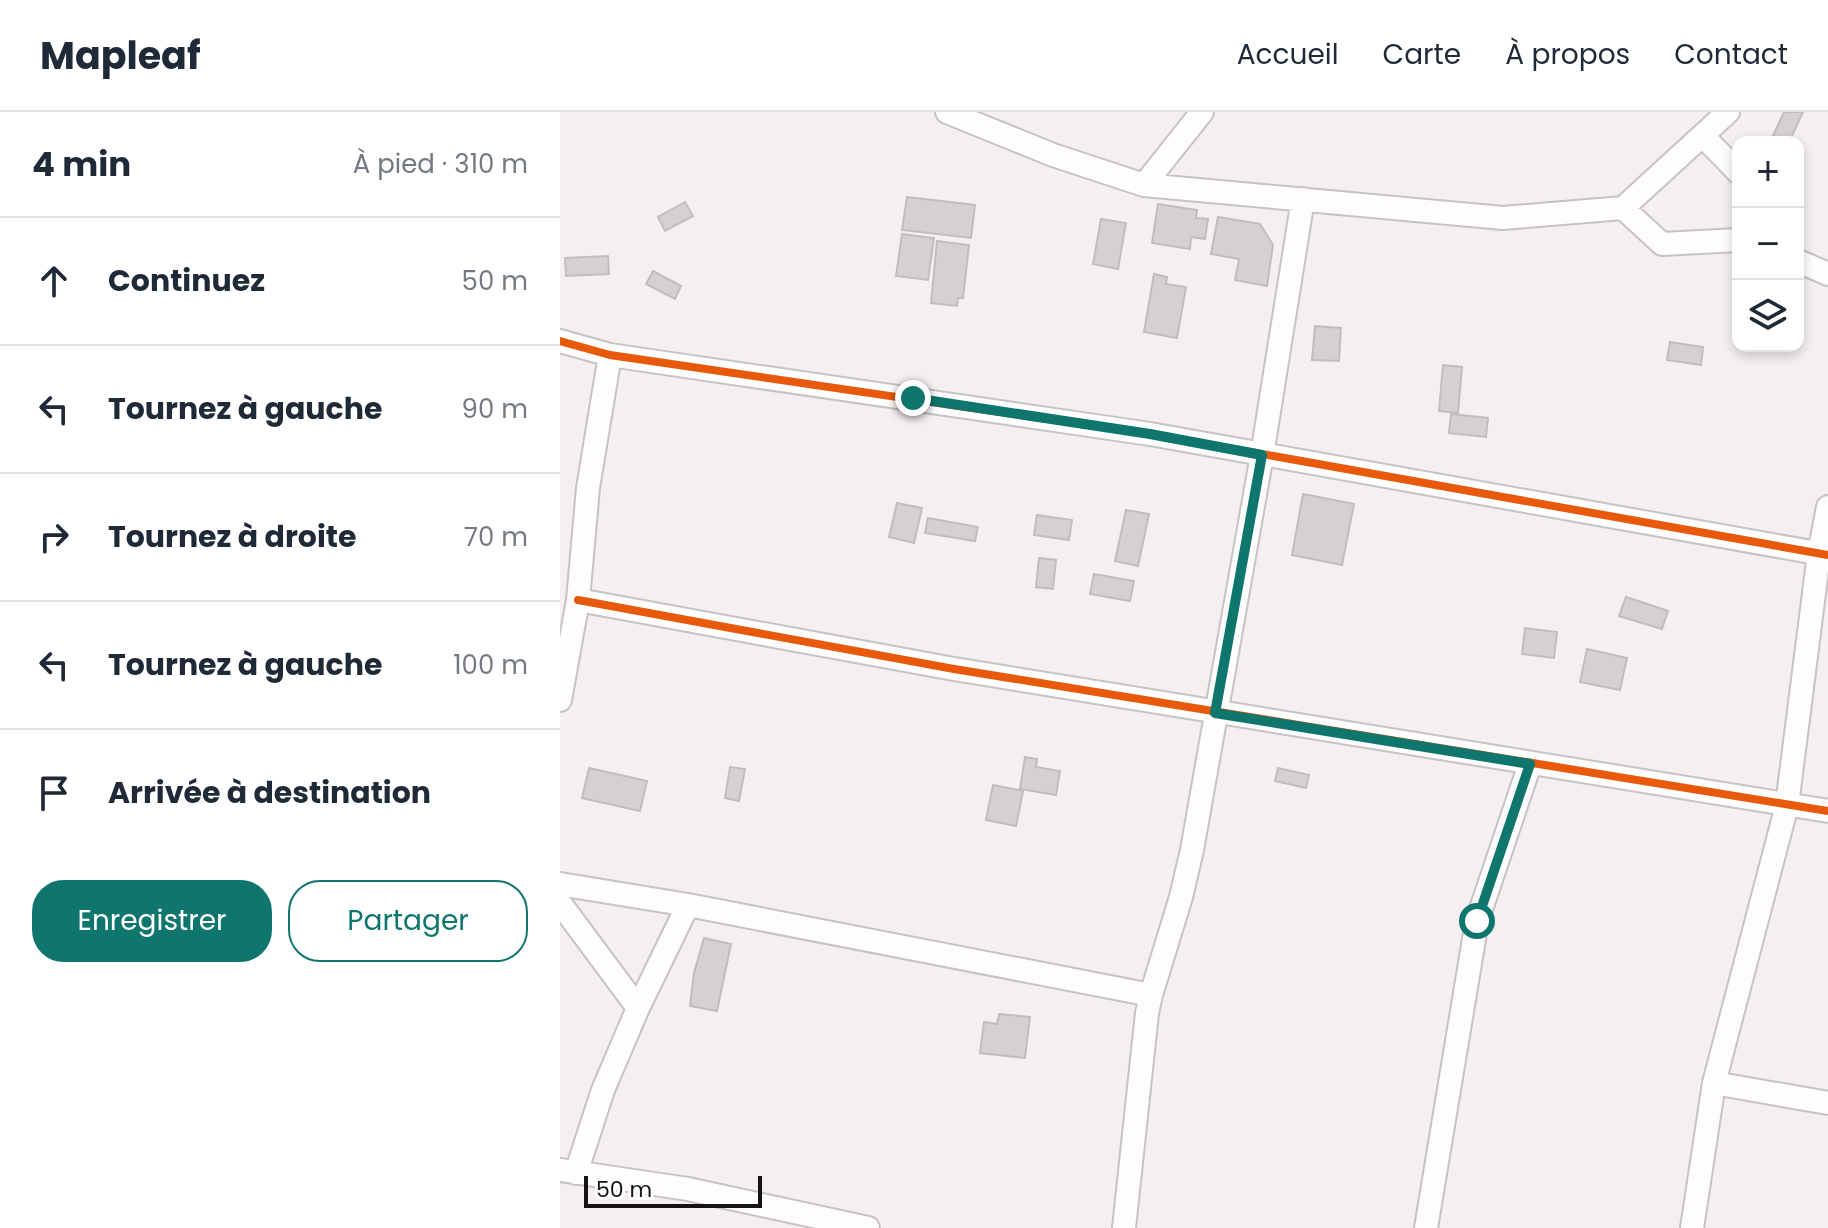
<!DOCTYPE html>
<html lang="fr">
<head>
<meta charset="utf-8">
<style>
	:root { --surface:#fff; --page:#f6f6f7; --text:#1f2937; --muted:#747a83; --line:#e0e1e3; --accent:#0f766e }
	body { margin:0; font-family:Poppins,sans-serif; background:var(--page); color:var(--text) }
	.controls { position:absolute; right:24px; top:24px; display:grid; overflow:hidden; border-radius:16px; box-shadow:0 4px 12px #0003 }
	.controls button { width:72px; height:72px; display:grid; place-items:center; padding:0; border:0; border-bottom:2px solid var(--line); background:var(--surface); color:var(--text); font:40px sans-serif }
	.scale { position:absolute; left:24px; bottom:20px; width:178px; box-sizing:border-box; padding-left:8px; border:4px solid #171315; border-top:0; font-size:22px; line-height:28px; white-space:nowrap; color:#171315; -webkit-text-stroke:6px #fff; paint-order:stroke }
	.stop { position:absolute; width:24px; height:24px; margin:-18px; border:6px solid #0f766e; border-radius:50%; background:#fff }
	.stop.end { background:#0f766e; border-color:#fff; box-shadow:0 2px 8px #0008 }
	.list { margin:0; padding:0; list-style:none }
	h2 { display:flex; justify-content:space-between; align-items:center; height:104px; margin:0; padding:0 32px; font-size:34px }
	h2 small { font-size:26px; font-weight:400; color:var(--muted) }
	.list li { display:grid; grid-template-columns:52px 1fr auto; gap:24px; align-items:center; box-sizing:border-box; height:128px; padding:0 32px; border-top:2px solid var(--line) }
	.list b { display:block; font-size:30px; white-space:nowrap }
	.list em { font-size:26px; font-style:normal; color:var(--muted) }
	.actions { display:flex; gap:16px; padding:24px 32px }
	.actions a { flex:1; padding:18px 0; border:2px solid var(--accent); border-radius:32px; text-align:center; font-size:28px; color:var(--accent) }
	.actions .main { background:var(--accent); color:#fff }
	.icon { flex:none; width:44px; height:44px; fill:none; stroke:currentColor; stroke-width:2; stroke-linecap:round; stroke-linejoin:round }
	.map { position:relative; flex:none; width:1268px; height:1116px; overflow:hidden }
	header { display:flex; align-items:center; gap:48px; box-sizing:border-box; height:112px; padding:0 40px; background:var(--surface); border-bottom:2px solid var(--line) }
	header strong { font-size:38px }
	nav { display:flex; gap:44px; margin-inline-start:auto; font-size:28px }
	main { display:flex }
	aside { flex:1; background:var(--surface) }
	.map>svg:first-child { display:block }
</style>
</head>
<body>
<header>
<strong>Mapleaf</strong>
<nav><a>Accueil</a><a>Carte</a><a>À propos</a><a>Contact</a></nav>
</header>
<main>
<aside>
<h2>4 min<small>À pied · 310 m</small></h2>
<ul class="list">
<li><svg class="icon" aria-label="ahead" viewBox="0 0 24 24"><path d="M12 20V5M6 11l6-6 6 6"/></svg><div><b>Continuez</b></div><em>50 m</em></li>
<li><svg class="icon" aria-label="left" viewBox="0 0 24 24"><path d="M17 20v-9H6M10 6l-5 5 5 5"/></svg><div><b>Tournez à gauche</b></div><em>90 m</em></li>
<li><svg class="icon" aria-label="right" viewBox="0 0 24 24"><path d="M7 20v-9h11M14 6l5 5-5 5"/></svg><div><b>Tournez à droite</b></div><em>70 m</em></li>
<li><svg class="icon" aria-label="left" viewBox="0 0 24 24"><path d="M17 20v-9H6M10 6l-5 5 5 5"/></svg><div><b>Tournez à gauche</b></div><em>100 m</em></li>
<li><svg class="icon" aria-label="arrive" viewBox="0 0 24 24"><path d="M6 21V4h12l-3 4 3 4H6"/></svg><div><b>Arrivée à destination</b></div></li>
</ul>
<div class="actions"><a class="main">Enregistrer</a><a>Partager</a></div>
</aside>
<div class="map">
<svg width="1268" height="1116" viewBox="0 0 1268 1116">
	<rect width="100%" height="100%" fill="#f5eff1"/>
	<path fill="#d5d0d2" stroke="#c1bdbe" stroke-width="2" d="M1224,0H1243L1229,30H1222L1212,26Z
		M347,85L415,93L411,126L342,118Z
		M125,90L133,104L105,119L98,105Z
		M598,92L637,98L636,106L648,107L645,127L631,125L630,137L592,131Z
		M658,105L700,112L713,133L707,174L675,168L679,147L651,142Z
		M541,107L566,111L558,157L533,152Z
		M342,122L374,126L368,168L336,164Z
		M377,129L409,133L403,186H398L397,194L371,191Z
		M48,144L49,162L6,164L5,146Z
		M93,159L121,174L115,187L86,172Z
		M594,162L607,165L606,172L626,175L617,226L584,220Z
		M755,214L781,216L779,249L752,248Z
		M1110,230L1143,235L1141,253L1107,248Z
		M883,253L902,255L898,301L879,299Z
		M891,302L928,306L926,325L889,321Z
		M743,382L794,392L782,453L732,443Z
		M337,391L362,396L354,431L329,425Z
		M566,398L589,402L578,454L555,449Z
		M477,403L512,408L509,428L474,423Z
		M368,406L418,415L415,429L365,421Z
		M479,446L496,448L493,477L476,475Z
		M534,462L574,469L570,489L530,482Z
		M1066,485L1108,499L1102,517L1059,504Z
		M965,516L997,520L994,546L962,542Z
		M1027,537L1067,546L1060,578L1020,570Z
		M465,645L477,647L476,655L500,659L496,683L460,677Z
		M170,655L185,657L179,689L165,686Z
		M29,656L87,669L80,699L22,686Z
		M718,656L749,663L746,676L715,669Z
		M433,673L463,679L456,714L426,708Z
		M144,826L171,832L157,899L130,894L134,861Z
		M439,902L470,905L465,946L420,941L424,910L437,912Z"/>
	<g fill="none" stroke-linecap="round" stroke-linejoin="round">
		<g stroke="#c7c2c4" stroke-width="26">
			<path id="minor" d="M387,0L493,43L584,73L943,106L1063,96L1102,132L1178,128
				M1143,24L1178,60
				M584,73L642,0
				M1063,96L1168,0
				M1238,149L1268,162
				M0,229L50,243L590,322L1268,443
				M18,488L394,557L1268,699
				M0,588L18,488L28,376L50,243
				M0,772L128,793
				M0,791L78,896L43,978L16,1061
				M78,896L128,793L591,883
				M1154,971L1268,991
				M0,1058L128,1077L308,1116
				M564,1116L587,901L591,883L621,785L632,738L702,343L743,87
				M866,1116L917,809L970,652
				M1132,1116L1154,971L1227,693L1259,442L1268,395"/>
		</g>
		<use href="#minor" stroke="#fefdfd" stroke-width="22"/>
		<g stroke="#fff" stroke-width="13">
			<path id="cycleway" d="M0,229L50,243L590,322L1268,443
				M18,488L394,557L1268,699"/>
		</g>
		<use href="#cycleway" stroke="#e8590c" stroke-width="8"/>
	</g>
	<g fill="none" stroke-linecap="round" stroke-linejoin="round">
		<path stroke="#0f766e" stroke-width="10" d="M353,286L590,322L702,343L655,601L970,652L917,809"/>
	</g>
</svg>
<div class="controls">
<button>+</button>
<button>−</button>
<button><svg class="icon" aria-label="layers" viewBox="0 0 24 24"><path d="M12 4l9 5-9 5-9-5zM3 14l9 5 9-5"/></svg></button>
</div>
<div class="scale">50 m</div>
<div class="stop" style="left:917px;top:809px"></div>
<div class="stop end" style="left:353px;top:286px"></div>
</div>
</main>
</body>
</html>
